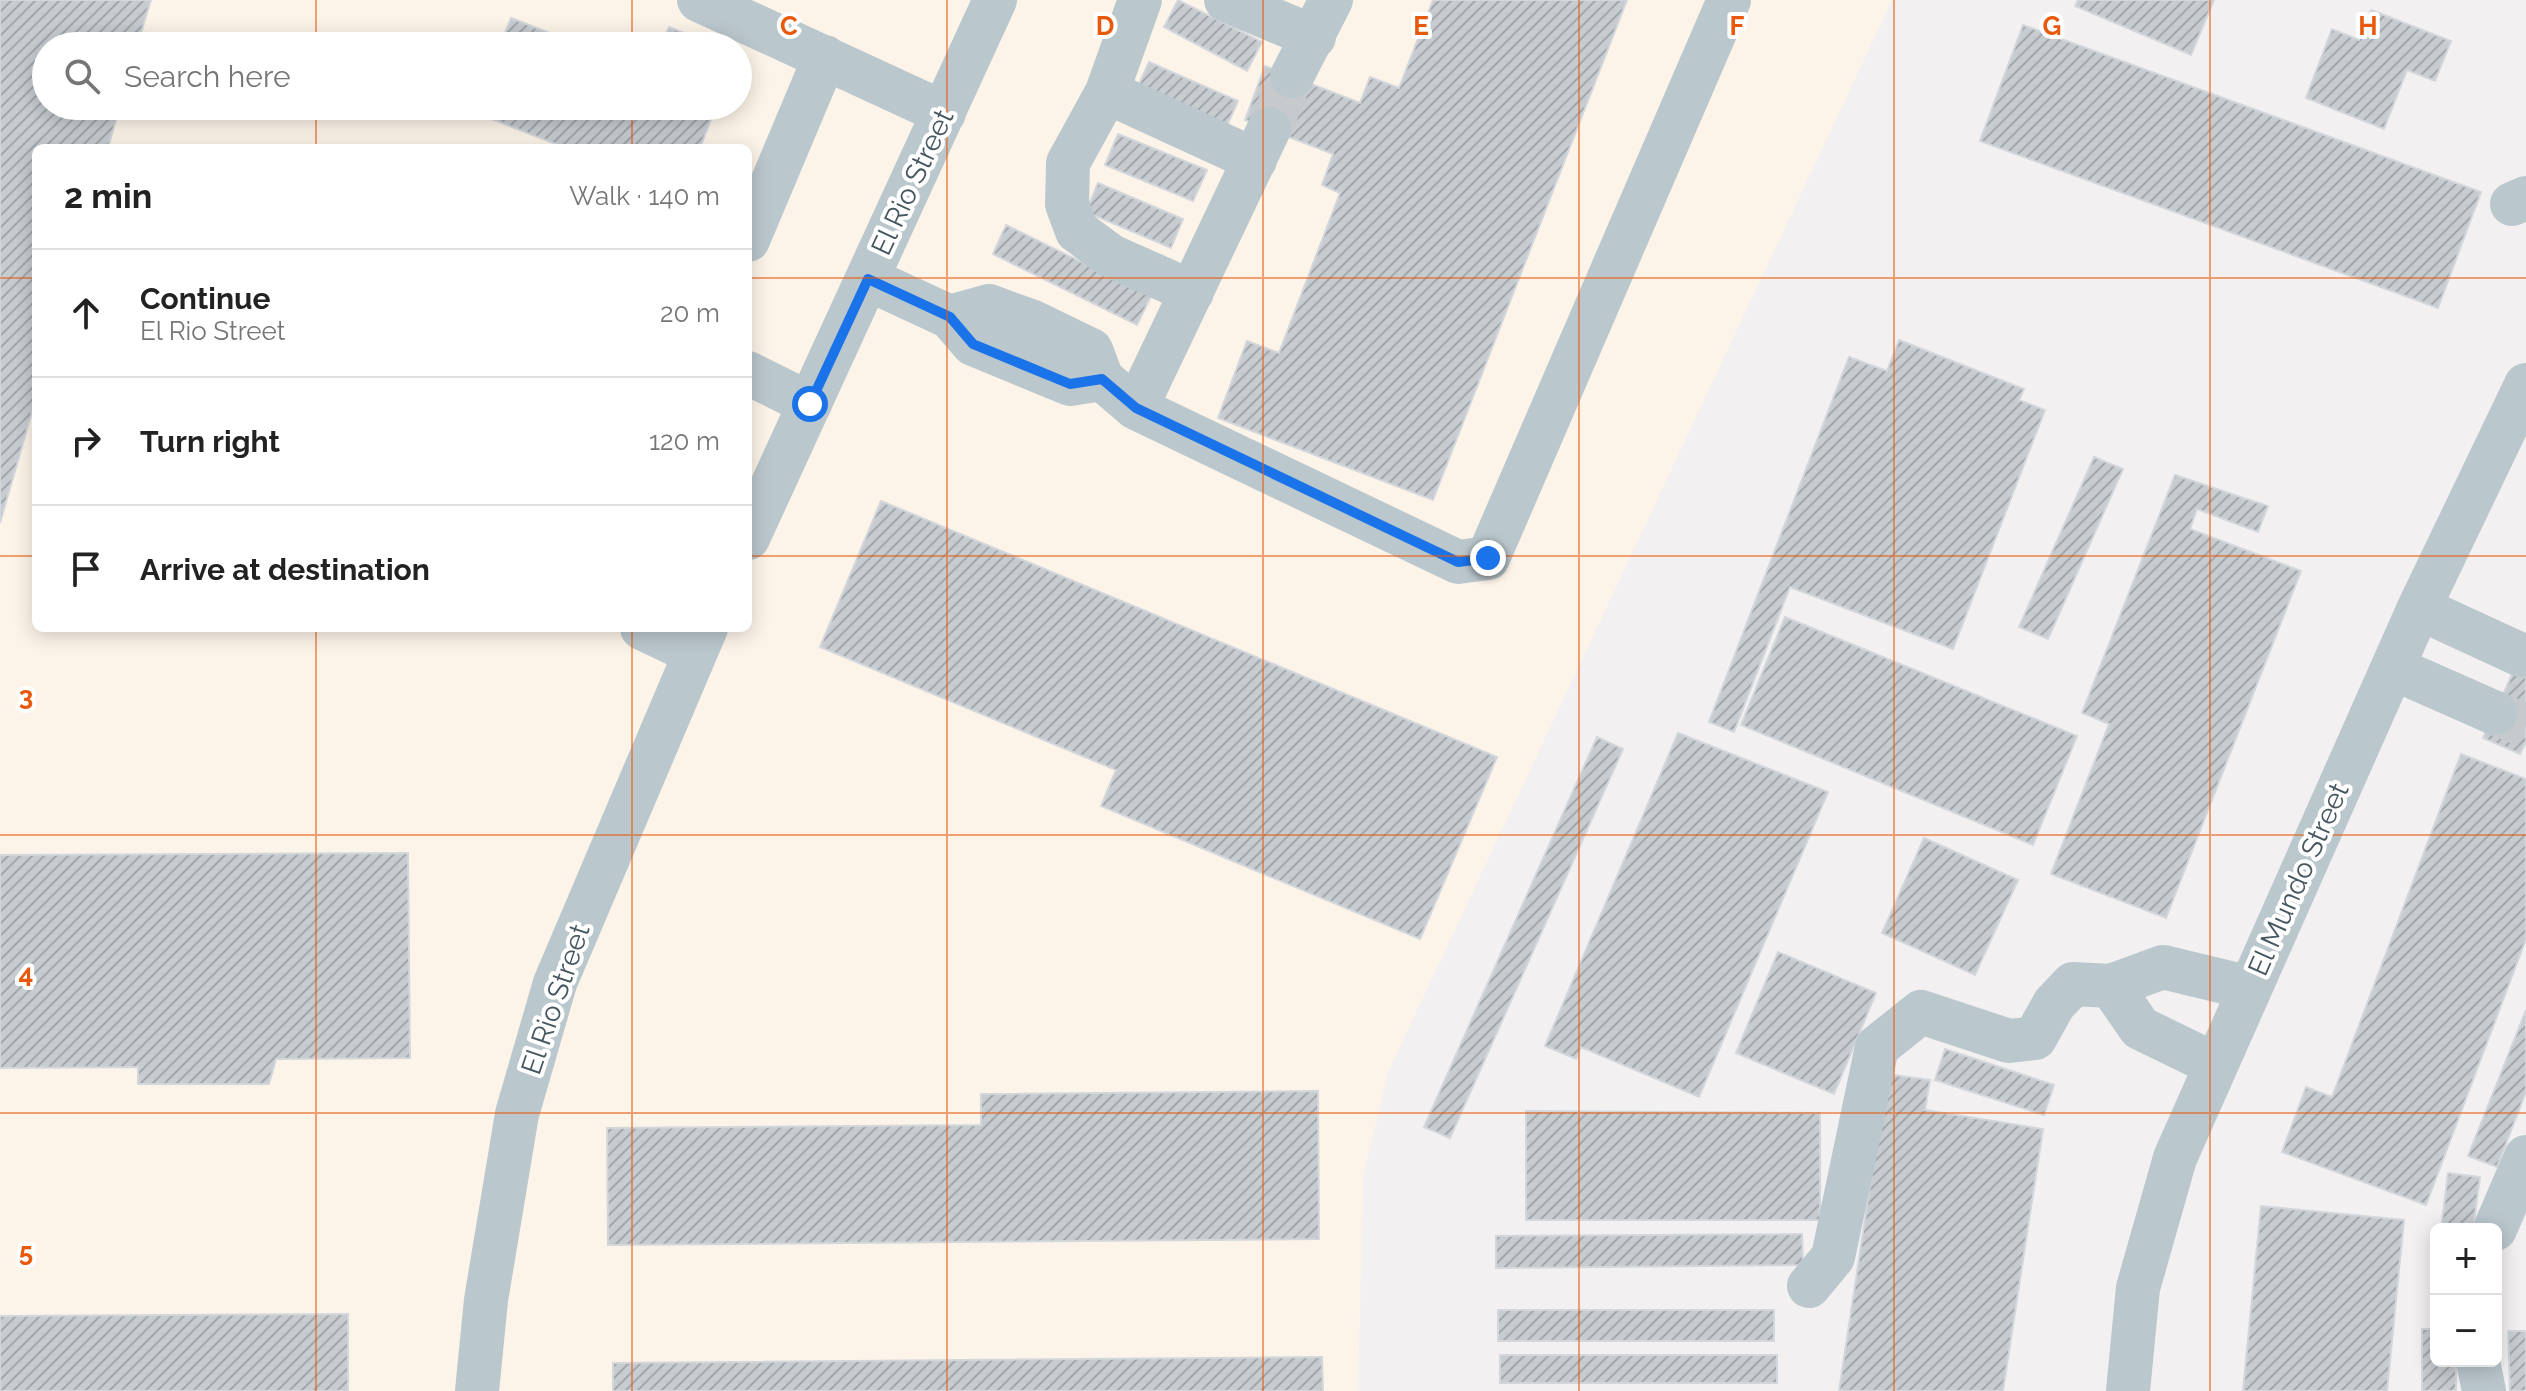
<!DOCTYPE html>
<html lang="en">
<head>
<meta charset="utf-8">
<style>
	:root { --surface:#fff; --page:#f2f2f2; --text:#222; --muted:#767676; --line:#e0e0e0 }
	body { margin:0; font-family:Raleway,sans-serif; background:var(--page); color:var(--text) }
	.controls { position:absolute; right:24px; bottom:24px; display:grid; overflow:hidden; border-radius:12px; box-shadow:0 4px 20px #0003 }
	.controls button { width:72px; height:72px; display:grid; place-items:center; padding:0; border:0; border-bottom:2px solid var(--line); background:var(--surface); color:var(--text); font:40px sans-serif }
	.stop { position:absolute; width:24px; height:24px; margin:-18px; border:6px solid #1a73e8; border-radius:50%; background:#fff }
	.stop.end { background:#1a73e8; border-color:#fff; box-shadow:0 2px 8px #0008 }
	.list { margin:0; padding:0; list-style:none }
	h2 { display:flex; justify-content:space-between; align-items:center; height:104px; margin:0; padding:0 32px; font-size:34px }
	h2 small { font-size:26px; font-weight:400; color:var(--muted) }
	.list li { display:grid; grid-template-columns:52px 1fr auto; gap:24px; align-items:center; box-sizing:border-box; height:128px; padding:0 32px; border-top:2px solid var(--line) }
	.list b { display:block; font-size:30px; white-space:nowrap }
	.list p { margin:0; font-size:26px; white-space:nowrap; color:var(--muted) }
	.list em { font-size:26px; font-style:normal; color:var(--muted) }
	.icon { flex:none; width:44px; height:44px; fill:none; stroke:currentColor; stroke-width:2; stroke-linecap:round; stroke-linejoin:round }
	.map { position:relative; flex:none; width:2526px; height:1391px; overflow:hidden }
	.search { position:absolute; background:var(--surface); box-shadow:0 4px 20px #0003; left:32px; top:32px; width:720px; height:88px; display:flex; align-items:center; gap:20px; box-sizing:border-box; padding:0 28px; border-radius:44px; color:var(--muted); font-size:30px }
	.panel { position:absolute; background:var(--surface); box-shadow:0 4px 20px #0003; left:32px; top:144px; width:720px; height:488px; border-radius:12px }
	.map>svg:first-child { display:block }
</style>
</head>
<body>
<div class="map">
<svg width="2526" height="1391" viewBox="0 0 2526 1391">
	<defs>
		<pattern id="building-hatch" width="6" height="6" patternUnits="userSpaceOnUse" patternTransform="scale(2)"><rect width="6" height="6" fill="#c6ccd0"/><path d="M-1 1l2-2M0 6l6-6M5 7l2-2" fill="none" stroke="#a3a8ac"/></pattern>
	</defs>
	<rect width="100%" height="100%" fill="#f2f0f0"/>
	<path fill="#fdf4e9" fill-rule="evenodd" d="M0,0H1892L1388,1072L1363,1176L1358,1391H0ZM46,46H738V106H46ZM36,148H748V628H36Z"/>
	<path fill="url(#building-hatch)" stroke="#d3d7dc" stroke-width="2" d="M0,0H151L137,46H46V106H120L108,148H36V398L0,523Z
		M1178,0L1262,42L1247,71L1164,27Z
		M1433,0H1627L1433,500L1218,418L1247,341L1279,353L1340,193L1322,185L1333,154L1245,120L1265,66L1360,103L1370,77L1399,88Z
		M2078,0H2214L2191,55L2075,6Z
		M2371,10L2451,41L2435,81L2407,70L2384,129L2306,98L2332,29L2359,40Z
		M511,18L583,46H500Z
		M2023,25L2481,192L2438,308L1980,141Z
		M669,27L716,46H661Z
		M1149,62L1238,101L1225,130L1136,91Z
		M476,106H716L700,148H566L474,112Z
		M1118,134L1207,170L1193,201L1105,165Z
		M1098,183L1183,219L1171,248L1086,212Z
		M1006,225L1151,296L1137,325L993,254Z
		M1899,340L2024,389L2019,400L2045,410L1953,649L1790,587L1734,732L1709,722L1849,357L1887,371Z
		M2094,457L2123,469L2048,639L2019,627Z
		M2175,475L2268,506L2258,532L2197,509L2190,529L2301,571L2166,918L2051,874L2109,724L2082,713Z
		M881,501L1497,757L1420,939L1101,806L1116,770L820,647Z
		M1785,617L2077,736L2033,845L1741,725Z
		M2526,644V742L2520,754L2483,738Z
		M1678,733L1828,792L1699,1097L1581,1047L1576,1059L1545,1046Z
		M1597,737L1623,749L1450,1138L1424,1127Z
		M2461,754L2526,779V939L2426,1205L2282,1152L2306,1087L2332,1097Z
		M1924,838L2018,880L1975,975L1882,933Z
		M408,853L410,1058L276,1059L269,1084H138V1067L0,1068V855Z
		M1778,952L1876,993L1834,1094L1736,1053Z
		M2526,1010V1092L2497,1167L2468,1156Z
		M1945,1049L2054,1085L2044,1115L1935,1080Z
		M1887,1074L1930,1080L1925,1110L2043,1129L2003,1391H1839Z
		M1318,1091L1319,1239L608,1245L607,1128L981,1125V1094Z
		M1526,1111L1820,1113V1220H1526Z
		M2448,1173L2480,1177L2473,1229H2441Z
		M2261,1206L2404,1220L2387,1391H2243Z
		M1802,1234L1803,1265L1496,1268V1236Z
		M2436,1263V1302L2431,1301Z
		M1498,1310H1774V1341H1498Z
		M348,1314V1391H0V1316Z
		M2422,1329H2436V1361H2456V1391H2422Z
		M2508,1331H2526V1391H2510Z
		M1500,1355H1777V1383H1500Z
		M1322,1357L1323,1391H613V1363Z"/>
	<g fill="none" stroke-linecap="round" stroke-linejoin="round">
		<path stroke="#c7cacc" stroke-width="44" stroke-dasharray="44 22" stroke-linecap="butt" d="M1269,129L1292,76
			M2495,713L2526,726"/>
		<path stroke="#bac7cd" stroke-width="44" d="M699,0L944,113
			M1226,0L1314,37
			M1292,76L1331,0
			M1107,92L1140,0
			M2512,204L2526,198
			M748,240L825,57
			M868,279L950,317L973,344L1070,384L1102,379
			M1192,292L1111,256L1077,231L1067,204L1068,163L1107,92L1255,160
			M950,317L989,306L1033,322L1091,350L1102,379L1136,408L1458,562L1488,558L1729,0
			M748,373L810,404
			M1136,408L1269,129
			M748,538L995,0
			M2419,608L2521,655
			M642,628L695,653
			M2393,668L2495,713
			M2216,1065L2140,1028L2111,986L2163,967L2250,988
			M2495,1229L2526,1157
			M1809,1286L1833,1257L1877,1047L1921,1012L2009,1041L2035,1038L2054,1004L2073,984L2111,986
			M2478,1361L2484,1391
			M477,1391L486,1300L517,1114L555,983L706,628
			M2128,1391L2138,1288L2175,1158L2419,608L2526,385"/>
	</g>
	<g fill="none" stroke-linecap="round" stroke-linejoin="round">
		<path stroke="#1a73e8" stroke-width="10" d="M810,404L868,279L950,317L973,344L1070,384L1102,379L1136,408L1458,562L1488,558"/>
	</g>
	<path fill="none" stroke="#e8590c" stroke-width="2" stroke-opacity="0.55" d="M316,0V46M632,0V46M947,0V1391M1263,0V1391M1579,0V1391M1894,0V1391M2210,0V1391M316,106V148M632,106V148M0,278H36M748,278H2526M0,556H36M748,556H2526M316,628V1391M632,628V1391M0,835H2526M0,1113H2526"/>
	<g text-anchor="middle" stroke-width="8" stroke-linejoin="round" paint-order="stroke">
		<g font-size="28" fill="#46575f" stroke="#fff">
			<text transform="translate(912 182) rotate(-65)" y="10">El Rio Street</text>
			<text transform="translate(2298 879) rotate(-66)" y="10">El Mundo Street</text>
			<text transform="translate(555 999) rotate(-71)" y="10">El Rio Street</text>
		</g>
	</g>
	<g font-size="26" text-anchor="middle" font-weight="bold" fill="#e8590c" stroke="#fff" stroke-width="8" stroke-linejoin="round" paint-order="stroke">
		<text x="789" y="35">C</text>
		<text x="1105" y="35">D</text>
		<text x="1421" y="35">E</text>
		<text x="1737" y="35">F</text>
		<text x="2052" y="35">G</text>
		<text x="2368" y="35">H</text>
		<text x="26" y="705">3</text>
		<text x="26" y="983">4</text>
		<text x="26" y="1261">5</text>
	</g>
</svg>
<div class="controls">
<button>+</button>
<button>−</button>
</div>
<div class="stop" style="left:810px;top:404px"></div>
<div class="stop end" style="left:1488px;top:558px"></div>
<div class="search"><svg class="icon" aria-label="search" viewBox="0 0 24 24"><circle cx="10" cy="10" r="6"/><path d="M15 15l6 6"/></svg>Search here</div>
<section class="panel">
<h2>2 min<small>Walk · 140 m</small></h2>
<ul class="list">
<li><svg class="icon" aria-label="ahead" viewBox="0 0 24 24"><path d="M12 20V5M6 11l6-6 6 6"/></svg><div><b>Continue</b><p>El Rio Street</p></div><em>20 m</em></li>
<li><svg class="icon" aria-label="right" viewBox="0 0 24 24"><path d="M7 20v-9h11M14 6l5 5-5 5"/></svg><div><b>Turn right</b></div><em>120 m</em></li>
<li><svg class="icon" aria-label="arrive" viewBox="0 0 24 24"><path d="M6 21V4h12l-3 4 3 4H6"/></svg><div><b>Arrive at destination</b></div></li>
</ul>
</section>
</div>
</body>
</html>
